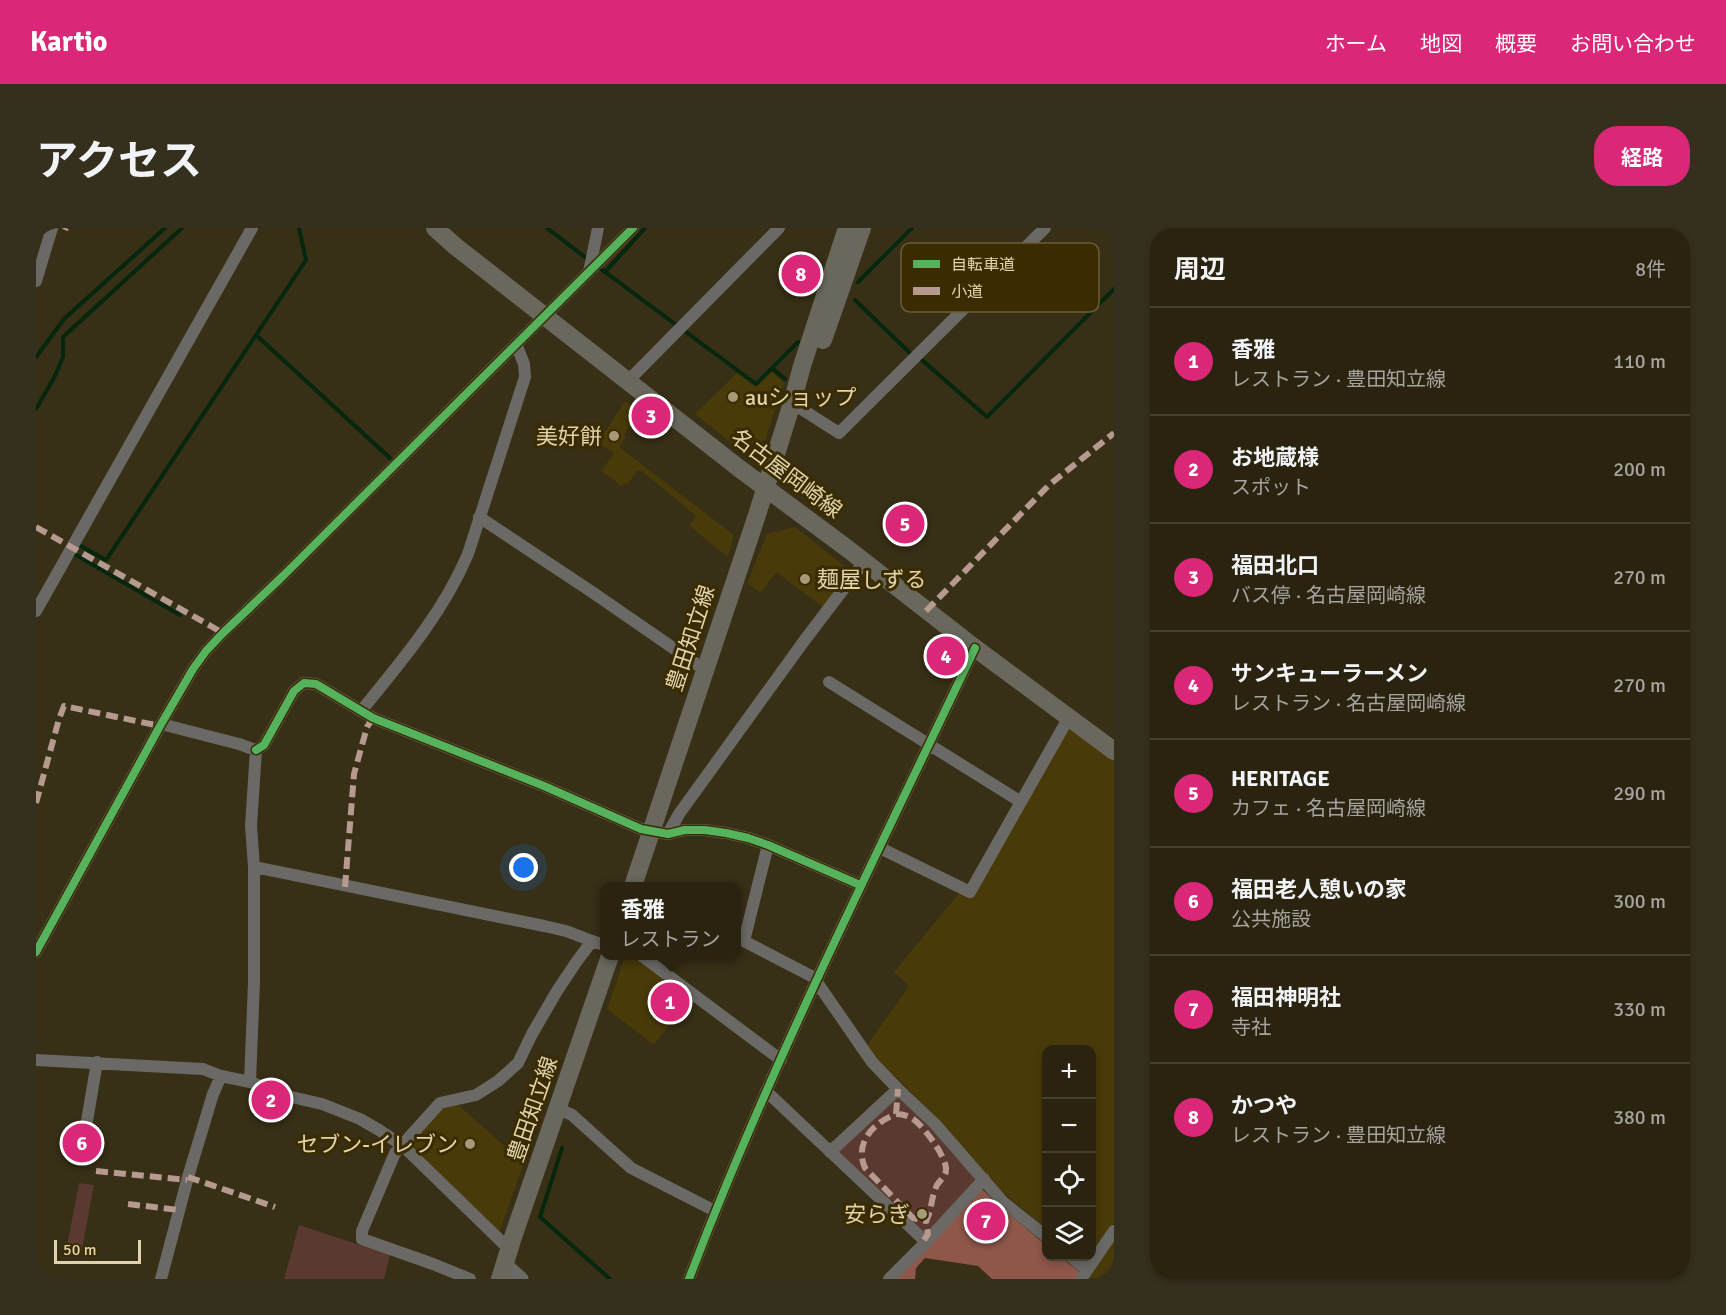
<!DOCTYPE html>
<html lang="ja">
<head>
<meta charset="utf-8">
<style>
	:root { --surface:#292310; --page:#352f1e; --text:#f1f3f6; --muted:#a5a49f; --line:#454030; --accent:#db2777 }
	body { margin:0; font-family:Signika,"Noto Sans JP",sans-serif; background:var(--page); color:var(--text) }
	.controls { position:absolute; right:18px; bottom:18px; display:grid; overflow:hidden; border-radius:12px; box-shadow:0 3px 9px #0003 }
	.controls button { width:54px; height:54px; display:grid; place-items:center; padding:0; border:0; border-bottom:2px solid var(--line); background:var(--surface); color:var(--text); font:30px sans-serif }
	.scale { position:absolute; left:18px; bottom:15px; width:87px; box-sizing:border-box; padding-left:6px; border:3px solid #e1d4ad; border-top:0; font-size:16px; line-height:21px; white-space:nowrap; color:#e1d4ad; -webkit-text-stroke:4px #3a2c00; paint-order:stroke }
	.you { position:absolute; left:488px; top:640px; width:21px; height:21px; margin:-15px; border:4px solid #fff; border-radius:50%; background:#1a73e8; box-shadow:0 0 0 9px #1a73e833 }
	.badge { display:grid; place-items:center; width:39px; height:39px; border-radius:50%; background:var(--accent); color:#fff; font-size:20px; font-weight:700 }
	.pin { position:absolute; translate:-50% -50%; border:3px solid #fff; box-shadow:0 2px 6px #0006 }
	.popup { position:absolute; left:564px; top:654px; width:141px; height:78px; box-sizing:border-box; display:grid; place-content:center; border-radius:12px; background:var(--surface); filter:drop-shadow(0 2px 4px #0005); font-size:20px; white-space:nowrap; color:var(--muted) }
	.popup b { font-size:22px; color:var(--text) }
	.popup::after { content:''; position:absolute; left:50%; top:100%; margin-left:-12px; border:12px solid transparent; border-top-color:var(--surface) }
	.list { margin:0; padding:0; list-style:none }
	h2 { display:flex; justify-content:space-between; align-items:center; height:78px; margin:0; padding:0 24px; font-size:26px }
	h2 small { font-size:20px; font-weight:400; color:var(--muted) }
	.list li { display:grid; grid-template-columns:39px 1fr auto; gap:18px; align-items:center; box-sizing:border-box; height:108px; padding:0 24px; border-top:2px solid var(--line) }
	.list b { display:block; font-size:22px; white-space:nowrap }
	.list p { margin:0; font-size:20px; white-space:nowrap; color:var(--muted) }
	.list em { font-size:20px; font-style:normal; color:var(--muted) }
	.icon { flex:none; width:33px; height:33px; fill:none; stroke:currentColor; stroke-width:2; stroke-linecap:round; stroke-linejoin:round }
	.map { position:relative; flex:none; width:1078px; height:1051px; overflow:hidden; border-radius:24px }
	header { display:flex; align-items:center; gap:36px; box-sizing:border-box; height:84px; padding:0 30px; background:var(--accent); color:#fff }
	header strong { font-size:28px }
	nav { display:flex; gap:33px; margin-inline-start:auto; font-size:21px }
	.intro { display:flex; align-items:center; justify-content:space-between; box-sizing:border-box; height:144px; padding:0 36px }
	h1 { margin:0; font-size:42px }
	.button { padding:15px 27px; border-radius:24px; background:var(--accent); color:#fff; font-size:21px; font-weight:700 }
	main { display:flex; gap:36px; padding:0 36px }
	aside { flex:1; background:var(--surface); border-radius:24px; box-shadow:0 3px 9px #0003 }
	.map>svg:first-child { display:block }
</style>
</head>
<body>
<header>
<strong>Kartio</strong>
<nav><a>ホーム</a><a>地図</a><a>概要</a><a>お問い合わせ</a></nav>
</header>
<div class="intro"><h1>アクセス</h1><a class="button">経路</a></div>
<main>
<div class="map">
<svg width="1078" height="1051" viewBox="0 0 1078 1051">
	<rect width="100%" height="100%" fill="#372f16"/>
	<path fill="#483a09" d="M736,144L748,155L729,212L702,220L659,186L701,145L720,159Z
		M589,173L611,189L602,203L594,198L588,207L590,209L583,219L698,307L692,329L653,298L660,288L606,243H601L591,257L588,255L586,258L565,243L578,225L565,217L567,214L564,212Z
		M759,299L815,343L788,380L740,344L725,365L711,355L731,306Z
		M1031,499L1078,531V995L1052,1033L1046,1029L1056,1028V822H1011L1010,1000L962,960L897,886L835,824L831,817L873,758L858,744L923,665L935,670Z
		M589,728H598L654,769L618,817L571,781Z
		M420,875L488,935L463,1005L371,917L406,879Z
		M1078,1010V1051H1049Z"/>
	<path fill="#5a3930" d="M861,864L944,951L888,1009L797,925Z
		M43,955L58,957L45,1026L30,1023Z
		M263,997L354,1027L348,1051H248Z"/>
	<path fill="#8e574a" d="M945,960L962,977L1010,1017L1011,1028L1024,1029L1044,1044L1039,1051H956L942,1038L889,1030L880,1040L879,1051H861Z"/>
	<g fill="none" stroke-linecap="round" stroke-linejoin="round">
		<path stroke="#05270d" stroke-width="4" d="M511,0L554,33
			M562,39L569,44L609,0
			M569,44L720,156L762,114
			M822,54L876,0
			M819,72L875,126
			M220,107L355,231
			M0,129L28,91L129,0
			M885,131L951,189L1078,61
			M736,140L749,151
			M0,181L19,148L27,129V109L146,0
			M43,317L70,332L270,32L263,0
			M35,329L36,327H40L144,387
			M526,920L504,989L574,1051"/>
		<path stroke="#6a6965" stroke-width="12" d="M553,44L562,0
			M0,53L16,0
			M591,154L743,0
			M756,175L803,205L1009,0
			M443,289L556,364L669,442
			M0,383L216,0
			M793,454L985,574
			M325,483C365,434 407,385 432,326L489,149L488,136L480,116
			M125,496L203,516L220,522
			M220,522L228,517L258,463L268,455L280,456L337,490L508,558L605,601L632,606L649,602H669L690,605L712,610L732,617L824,657
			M632,606L643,586L768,413L828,334
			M844,620L934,664L1033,489
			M218,639L508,698L530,703L556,713
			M700,709L781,751
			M708,713L732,617
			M0,724L124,498L157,441L170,423L187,405L248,347L597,0
			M606,728L745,832
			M780,753L836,834L862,861L899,896L967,974L1011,1009
			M0,832L167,841L185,848L214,854L251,868L286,876L324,891L343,902L367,918L473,1021
			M214,854L218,754V639L215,598L220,522
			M730,863L890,1014L853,1051
			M521,880L536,887L595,940L679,983
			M51,893L61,834
			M794,924L862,861
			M890,1014L948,951
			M1034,1028L1051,1042
			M125,1051L152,949L177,866L185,848
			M434,1051L397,1036L326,1011V1003L359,925L404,875L440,867L462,853L482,835L496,806L521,763L541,733L556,713L568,717
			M653,1051C735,835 840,629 939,420
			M1045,1051L1078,1003"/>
		<path stroke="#6a6965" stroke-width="15" d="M469,1037L485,1051"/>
		<path stroke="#6a675d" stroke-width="18" d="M399,0L419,18L704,241L812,321L939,420L1078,523
			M787,112L826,0
			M597,658L721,287L756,175L766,138L811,0
			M464,1051L477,1009L574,728"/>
		<path stroke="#b69a8f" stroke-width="6" stroke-dasharray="12 6" stroke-linecap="butt" d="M29,2L30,0
			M0,12L2,0
			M0,299L187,405
			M890,383L1013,257L1078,205
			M0,575L23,491L28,478L124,498
			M309,659L318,546L331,499L337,490
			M860,886C865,886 869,887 874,889C885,894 911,929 910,942C910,948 904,952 901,957C895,969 896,982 890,993L877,990L829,940C818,915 837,895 860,886L862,861
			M60,943L151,952
			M152,949L239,979
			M92,976L143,982
			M888,1012L892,1006L890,993"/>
		<g stroke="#3a2c00" stroke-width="11">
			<path id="cycleway" d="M220,522L228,517L258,463L268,455L280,456L337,490L508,558L605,601L632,606L649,602H669L690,605L712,610L732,617L824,657
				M0,724L124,498L157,441L170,423L187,405L248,347L597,0
				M653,1051C735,835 840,629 939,420"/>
		</g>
		<use href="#cycleway" stroke="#56b35d" stroke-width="8"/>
	</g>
	<g fill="#a69a78" stroke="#3a2c00" stroke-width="2">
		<circle cx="697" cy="169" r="6"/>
		<circle cx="578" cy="208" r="6"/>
		<circle cx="769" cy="351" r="6"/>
		<circle cx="434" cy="916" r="6"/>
		<circle cx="886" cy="986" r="6"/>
	</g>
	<g text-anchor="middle" stroke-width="6" stroke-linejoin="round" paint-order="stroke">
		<g font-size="22" fill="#e1d4ad" stroke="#3a2c00" text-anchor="end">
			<text x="709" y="177" text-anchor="start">auショップ</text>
			<text x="566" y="216">美好餅</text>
			<text x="781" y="359" text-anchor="start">麺屋しずる</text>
			<text x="422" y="924">セブン-イレブン</text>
			<text x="874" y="994">安らぎ</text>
		</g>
		<g font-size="22" fill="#e1d4ad" stroke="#3a2c00">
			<text transform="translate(751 245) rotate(37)" y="8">名古屋岡崎線</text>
			<text transform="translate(654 410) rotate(-72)" y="8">豊田知立線</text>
			<text transform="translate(496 881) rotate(-71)" y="8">豊田知立線</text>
		</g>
	</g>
	<rect x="865" y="15" width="198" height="69" rx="9" fill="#3a2c00" stroke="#6c5e34" stroke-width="1.5"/>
	<rect x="877" y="32" width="27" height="8" fill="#56b35d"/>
	<rect x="877" y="59" width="27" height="8" fill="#b69a8f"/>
	<g font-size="16" fill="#e1d4ad">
		<text x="915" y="42">自転車道</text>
		<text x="915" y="69">小道</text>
	</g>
</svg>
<div class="controls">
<button>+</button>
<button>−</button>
<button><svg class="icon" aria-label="locate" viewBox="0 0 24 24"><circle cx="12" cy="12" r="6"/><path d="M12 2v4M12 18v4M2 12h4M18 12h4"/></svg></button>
<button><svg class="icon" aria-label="layers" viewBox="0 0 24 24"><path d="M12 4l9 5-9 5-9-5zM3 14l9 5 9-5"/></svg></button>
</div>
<div class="scale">50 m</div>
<div class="you"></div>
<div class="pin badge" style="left:634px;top:774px">1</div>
<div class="popup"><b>香雅</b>レストラン</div>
<div class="pin badge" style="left:235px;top:872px">2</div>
<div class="pin badge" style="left:615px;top:188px">3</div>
<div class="pin badge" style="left:910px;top:428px">4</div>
<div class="pin badge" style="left:869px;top:296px">5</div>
<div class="pin badge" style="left:46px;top:915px">6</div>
<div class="pin badge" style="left:950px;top:993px">7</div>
<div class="pin badge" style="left:765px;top:46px">8</div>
</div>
<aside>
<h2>周辺<small>8件</small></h2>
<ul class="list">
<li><span class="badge">1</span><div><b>香雅</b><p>レストラン · 豊田知立線</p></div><em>110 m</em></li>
<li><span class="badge">2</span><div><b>お地蔵様</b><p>スポット</p></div><em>200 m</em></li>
<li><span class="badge">3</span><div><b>福田北口</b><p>バス停 · 名古屋岡崎線</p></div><em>270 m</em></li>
<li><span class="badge">4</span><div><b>サンキューラーメン</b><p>レストラン · 名古屋岡崎線</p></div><em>270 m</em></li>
<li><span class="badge">5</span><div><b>HERITAGE</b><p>カフェ · 名古屋岡崎線</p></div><em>290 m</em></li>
<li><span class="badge">6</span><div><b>福田老人憩いの家</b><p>公共施設</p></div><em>300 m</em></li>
<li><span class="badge">7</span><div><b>福田神明社</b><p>寺社</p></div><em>330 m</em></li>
<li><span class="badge">8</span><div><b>かつや</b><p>レストラン · 豊田知立線</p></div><em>380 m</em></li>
</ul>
</aside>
</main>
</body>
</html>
